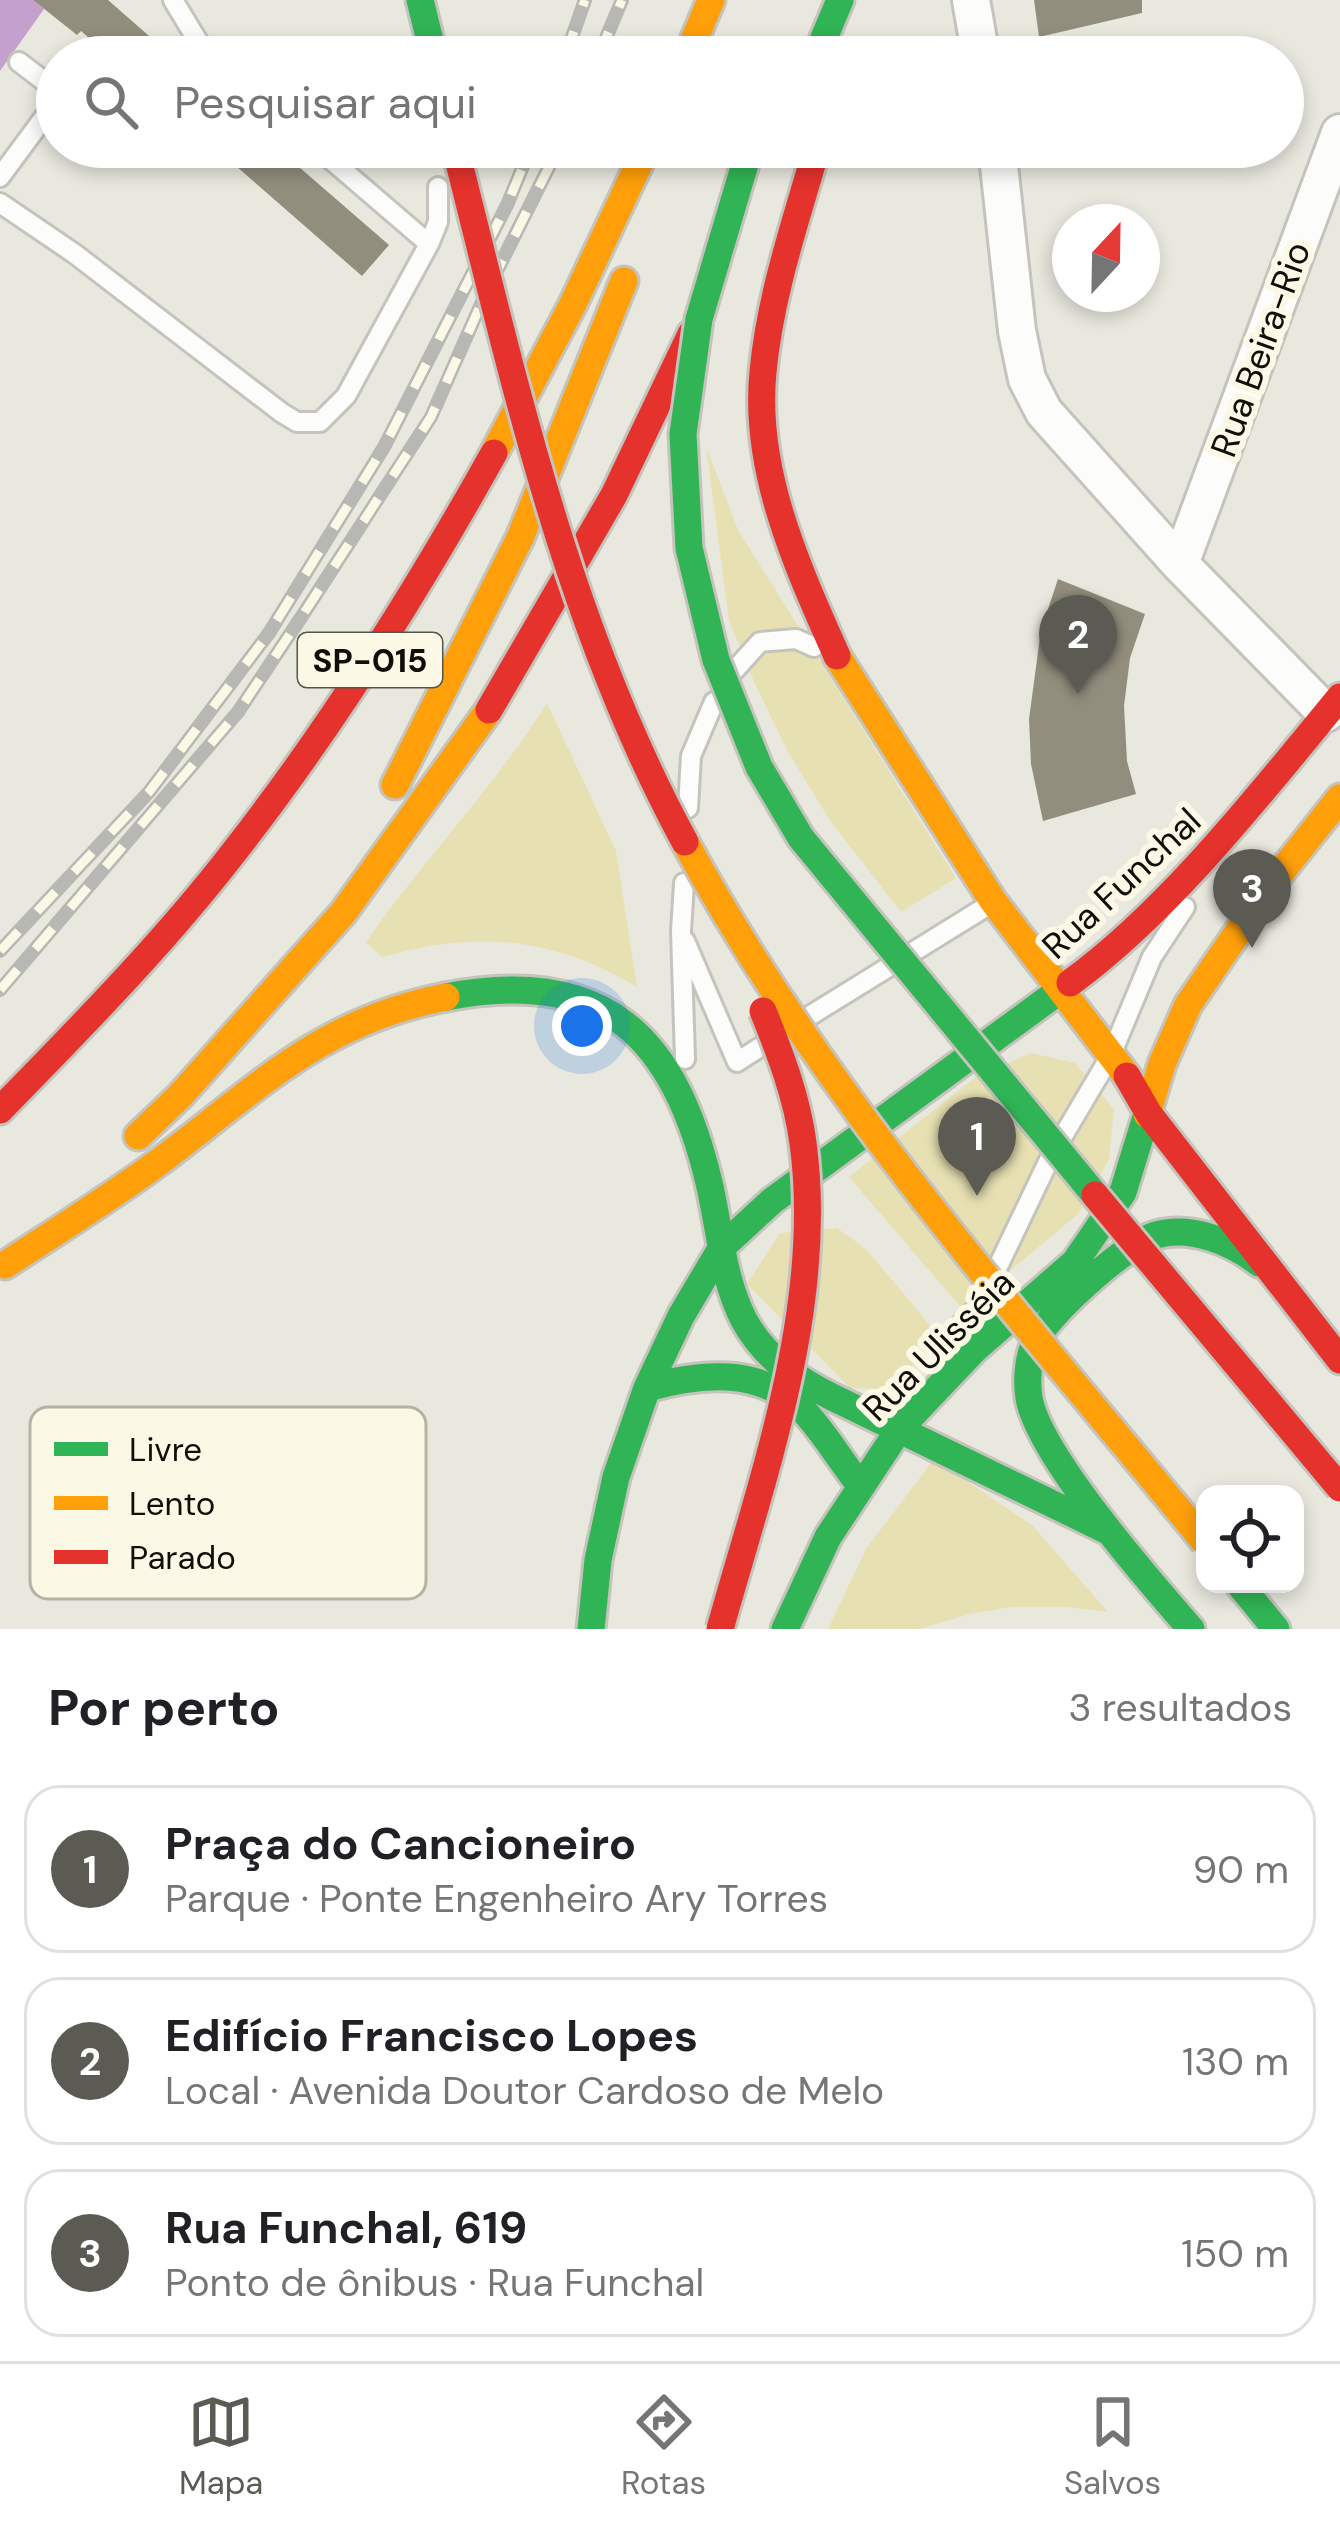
<!DOCTYPE html>
<html lang="pt">
<head>
<meta charset="utf-8">
<style>
	:root { --surface:#fff; --page:#f2f2f2; --text:#202124; --muted:#757577; --line:#e0e0e0; --accent:#5b5a53 }
	body { margin:0; font-family:"DM Sans",sans-serif; background:var(--page); color:var(--text) }
	.controls { position:absolute; right:36px; bottom:36px; display:grid; overflow:hidden; border-radius:24px; box-shadow:0 6px 18px #0003 }
	.controls button { width:108px; height:108px; display:grid; place-items:center; padding:0; border:0; border-bottom:3px solid var(--line); background:var(--surface); color:var(--text); font:60px sans-serif }
	.compass { position:absolute; left:1052px; top:204px; width:108px; height:108px; border-radius:50%; background:var(--surface); box-shadow:0 6px 18px #0003; rotate:22deg }
	.you { position:absolute; left:582px; top:1026px; width:42px; height:42px; margin:-30px; border:9px solid #fff; border-radius:50%; background:#1a73e8; box-shadow:0 0 0 18px #1a73e833 }
	.badge { display:grid; place-items:center; width:78px; height:78px; border-radius:50%; background:var(--accent); color:#fff; font-size:39px; font-weight:700 }
	.pin { position:absolute; translate:-50% -99px; filter:drop-shadow(0 3px 6px #0008) }
	.pin::after { content:''; position:absolute; top:63px; width:42px; height:36px; background:inherit; clip-path:polygon(0 0,100% 0,50% 100%) }
	.list { margin:0; padding:0; list-style:none }
	h2 { display:flex; justify-content:space-between; align-items:center; height:156px; margin:0; padding:0 48px; font-size:51px }
	h2 small { font-size:39px; font-weight:400; color:var(--muted) }
	.list li { display:grid; grid-template-columns:78px 1fr auto; gap:36px; align-items:center; box-sizing:border-box; height:168px; margin:0 24px 24px; padding:0 24px; border:3px solid var(--line); border-radius:36px }
	.list b { display:block; font-size:45px; white-space:nowrap }
	.list p { margin:0; font-size:39px; white-space:nowrap; color:var(--muted) }
	.list em { font-size:39px; font-style:normal; color:var(--muted) }
	.icon { flex:none; width:66px; height:66px; fill:none; stroke:currentColor; stroke-width:2; stroke-linecap:round; stroke-linejoin:round }
	.map { position:relative; flex:none; width:1340px; height:1629px; overflow:hidden }
	.search { position:absolute; background:var(--surface); box-shadow:0 6px 18px #0003; left:36px; right:36px; top:36px; height:132px; display:flex; align-items:center; gap:30px; box-sizing:border-box; padding:0 42px; border-radius:66px; color:var(--muted); font-size:45px }
	.sheet { height:732px; background:var(--surface) }
	nav { display:flex; justify-content:space-around; align-items:center; box-sizing:border-box; height:168px; border-top:3px solid var(--line); background:var(--surface); font-size:33px; color:var(--muted) }
	nav a { display:grid; justify-items:center; gap:6px }
	nav .on { color:var(--accent) }
	.map>svg:first-child { display:block }
</style>
</head>
<body>
<div class="map">
<svg width="1340" height="1629" viewBox="0 0 1340 1629">
	<rect width="100%" height="100%" fill="#e9e8de"/>
	<path fill="#e7e0b2" d="M706,446L738,530L956,878L901,912L831,822L788,752L755,684L729,620Z
		M547,703L616,851L637,987C553,937 476,930 382,957L366,942C423,860 494,788 547,703Z
		M1031,1053L1075,1063L1114,1109L1109,1159L1078,1214L963,1310L849,1177L976,1077Z
		M837,1228L866,1249L934,1330V1351L881,1389L850,1388L747,1284L780,1233Z
		M934,1459L1033,1526L1108,1612L1066,1607H1011L970,1614L919,1629H828L866,1549Z"/>
	<path fill="#c4a1cc" d="M0,0H33L44,9L0,71Z"/>
	<path fill="#928e7d" d="M33,0H108L173,57H111L81,31L77,35Z
		M1034,0H1142V13L1039,37Z
		M214,147H276L389,245L362,276Z
		M1058,579L1145,614L1130,658L1124,706L1127,761L1136,794L1043,821L1031,764L1029,719L1041,630Z"/>
	<g fill="none" stroke-linecap="round" stroke-linejoin="round">
		<g stroke="#c4c3bc" stroke-width="24">
			<path id="lane" d="M173,0L202,48L212,57
				M19,62L57,91
				M316,147L429,244
				M0,177L57,100
				M0,203L75,254L282,413L297,422H320L346,396L429,244L438,222V187
				M731,674L760,642L796,639L814,647
				M688,808L691,756L714,702
				M684,883L681,931L685,1059
				M685,941L737,1062L765,1044
				M803,1020L984,908
				M1063,1136L1111,1055L1152,957L1185,907
				M944,1343L980,1304L1049,1160"/>
		</g>
		<g stroke="#c4c3bc" stroke-width="42">
			<path id="street" d="M971,0L981,57
				M997,147L1017,331L1027,379L1044,412L1180,564L1326,713
				M1180,564L1340,133"/>
		</g>
		<g stroke="#c4c3bc" stroke-width="33">
			<path id="fast" d="M420,0L434,57
				M816,57L840,0
				M446,997C606,966 676,1038 710,1187C720,1231 723,1280 744,1320C764,1357 796,1379 832,1397L1106,1530
				M647,1388C700,1373 759,1367 801,1408C824,1431 840,1461 860,1485
				M1239,1584L1276,1629
				M591,1629L598,1560L616,1477L647,1388L681,1316L722,1247L772,1201L1070,983
				M785,1629L828,1537L900,1428L975,1349L1075,1262L1123,1192L1147,1114
				M1191,1629C1150,1582 1039,1455 1029,1398C1026,1378 1028,1353 1039,1335C1055,1308 1126,1244 1156,1235C1191,1225 1232,1242 1259,1263"/>
		</g>
		<g stroke="#c4c3bc" stroke-width="33">
			<path id="slow" d="M687,57L711,0
				M494,453L573,304L647,147
				M837,656L993,901L1127,1076
				M395,785L520,538L624,281
				M1147,1114L1162,1064L1188,1005L1266,891L1340,798
				M138,1136L180,1096L343,913L489,710
				M5,1265C57,1231 110,1198 159,1162C257,1089 320,1021 446,997"/>
		</g>
		<g stroke="#c4c3bc" stroke-width="33">
			<path id="jam" d="M817,147C796,221 770,295 763,372C753,471 798,568 837,656
				M489,710L614,495L691,334
				M1070,983C1170,910 1261,793 1340,697
				M1127,1076L1149,1114L1340,1360
				M0,1110C81,1027 163,944 234,852C331,728 417,591 494,453"/>
		</g>
		<use href="#lane" stroke="#fcfcfa" stroke-width="18"/>
		<use href="#street" stroke="#fcfcfa" stroke-width="36"/>
		<use href="#fast" stroke="#30b455" stroke-width="27"/>
		<use href="#slow" stroke="#ff9f0a" stroke-width="27"/>
		<use href="#jam" stroke="#e5322d" stroke-width="27"/>
		<g stroke="#b7b7b4" stroke-width="14">
			<path id="rail" d="M565,57L585,0
				M598,57L622,0
				M0,951L149,792L269,633L384,447L507,205L531,147
				M0,990L238,712L304,613L431,417L485,295L559,147"/>
		</g>
		<use href="#rail" stroke="#fbf8e6" stroke-width="9" stroke-dasharray="27" stroke-linecap="butt"/>
		<g stroke="#c4c3bc" stroke-width="33" stroke-linecap="butt">
			<path id="fast-bridge" d="M750,147L699,319L683,434L689,548L716,660L759,767L801,838L1095,1195"/>
		</g>
		<g stroke="#c4c3bc" stroke-width="33" stroke-linecap="butt">
			<path id="slow-bridge" d="M685,842C824,1099 1021,1317 1205,1542"/>
		</g>
		<g stroke="#c4c3bc" stroke-width="33" stroke-linecap="butt">
			<path id="jam-bridge" d="M455,147C515,384 567,625 685,842
				M1095,1195L1340,1488
				M720,1629C763,1475 825,1305 803,1143C797,1097 780,1053 763,1011"/>
		</g>
		<use href="#fast-bridge" stroke="#30b455" stroke-width="27"/>
		<use href="#slow-bridge" stroke="#ff9f0a" stroke-width="27"/>
		<use href="#jam-bridge" stroke="#e5322d" stroke-width="27"/>
	</g>
	<g text-anchor="middle" stroke-width="12" stroke-linejoin="round" paint-order="stroke">
		<rect fill="#fbf8e6" stroke="#56544b" stroke-width="3" x="298" y="633" width="144" height="54" rx="9"/>
		<g font-size="33" font-weight="bold" fill="#0f0e08">
			<text x="370" y="672">SP-015</text>
		</g>
		<g font-size="36" fill="#0f0e08" stroke="#fbf8e6">
			<text transform="translate(1260 349) rotate(-70)" y="13">Rua Beira-Rio</text>
			<text transform="translate(1121 883) rotate(-43)" y="13">Rua Funchal</text>
			<text transform="translate(938 1345) rotate(-45)" y="13">Rua Ulisséia</text>
		</g>
	</g>
	<rect x="30" y="1407" width="396" height="192" rx="18" fill="#fbf8e6" stroke="#b4b2a3" stroke-width="3"/>
	<rect x="54" y="1442" width="54" height="14" fill="#30b455"/>
	<rect x="54" y="1496" width="54" height="14" fill="#ff9f0a"/>
	<rect x="54" y="1550" width="54" height="14" fill="#e5322d"/>
	<g font-size="33" fill="#0f0e08">
		<text x="129" y="1461">Livre</text>
		<text x="129" y="1515">Lento</text>
		<text x="129" y="1569">Parado</text>
	</g>
</svg>
<div class="controls">
<button><svg class="icon" aria-label="locate" viewBox="0 0 24 24"><circle cx="12" cy="12" r="6"/><path d="M12 2v4M12 18v4M2 12h4M18 12h4"/></svg></button>
</div>
<svg class="compass" viewBox="-18 -18 36 36"><path d="M0-13l5 13h-10z" fill="#e53935"/><path d="M0 13l5-13h-10z" fill="#757577"/></svg>
<div class="you"></div>
<div class="pin badge" style="left:977px;top:1196px">1</div>
<div class="pin badge" style="left:1078px;top:694px">2</div>
<div class="pin badge" style="left:1252px;top:948px">3</div>
<div class="search"><svg class="icon" aria-label="search" viewBox="0 0 24 24"><circle cx="10" cy="10" r="6"/><path d="M15 15l6 6"/></svg>Pesquisar aqui</div>
</div>
<section class="sheet">
<h2>Por perto<small>3 resultados</small></h2>
<ul class="list">
<li><span class="badge">1</span><div><b>Praça do Cancioneiro</b><p>Parque · Ponte Engenheiro Ary Torres</p></div><em>90 m</em></li>
<li><span class="badge">2</span><div><b>Edifício Francisco Lopes</b><p>Local · Avenida Doutor Cardoso de Melo</p></div><em>130 m</em></li>
<li><span class="badge">3</span><div><b>Rua Funchal, 619</b><p>Ponto de ônibus · Rua Funchal</p></div><em>150 m</em></li>
</ul>
</section>
<nav>
<a class="on"><svg class="icon" aria-label="map" viewBox="0 0 24 24"><path d="M3 6l6-2 6 2 6-2v14l-6 2-6-2-6 2zM9 4v14M15 6v14"/></svg>Mapa</a>
<a><svg class="icon" aria-label="directions" viewBox="0 0 24 24"><path d="M12 3l9 9-9 9-9-9zM9 14v-3h6M13 9l2 2-2 2"/></svg>Rotas</a>
<a><svg class="icon" aria-label="saved" viewBox="0 0 24 24"><path d="M7 4h10v16l-5-4-5 4z"/></svg>Salvos</a>
</nav>
</body>
</html>
